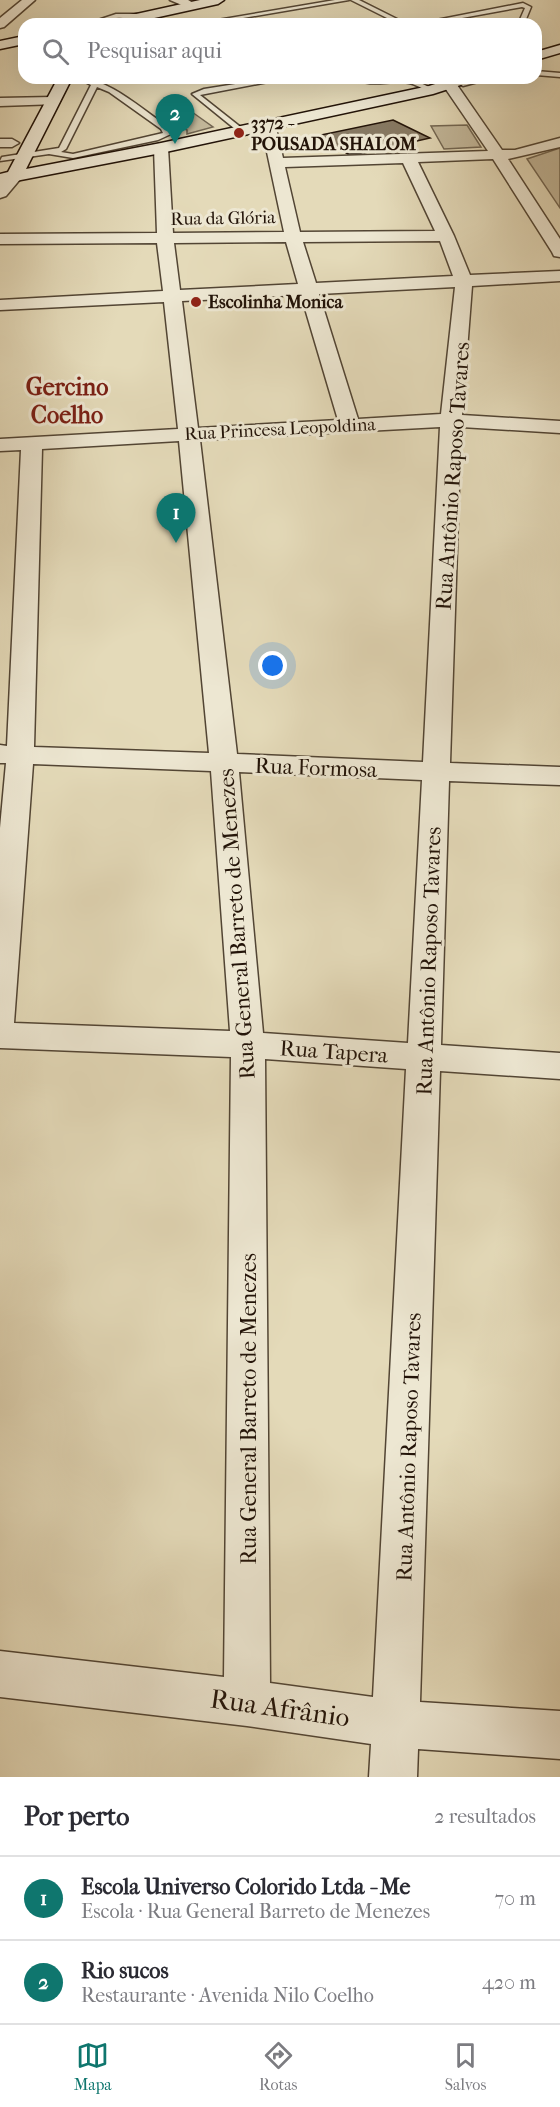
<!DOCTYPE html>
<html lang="pt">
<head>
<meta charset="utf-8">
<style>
	:root { --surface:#fff; --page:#f7f7f7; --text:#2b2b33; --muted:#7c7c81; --line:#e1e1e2; --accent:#0f766e }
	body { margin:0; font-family:"IM FELL French Canon",serif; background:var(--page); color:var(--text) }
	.you { position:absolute; left:273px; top:666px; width:21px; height:21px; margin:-15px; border:4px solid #fff; border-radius:50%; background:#1a73e8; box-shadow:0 0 0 9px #1a73e833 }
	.badge { display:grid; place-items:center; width:39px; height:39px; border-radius:50%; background:var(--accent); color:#fff; font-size:20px; font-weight:700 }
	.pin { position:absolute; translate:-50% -50px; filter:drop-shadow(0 2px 3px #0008) }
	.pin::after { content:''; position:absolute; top:32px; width:21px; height:18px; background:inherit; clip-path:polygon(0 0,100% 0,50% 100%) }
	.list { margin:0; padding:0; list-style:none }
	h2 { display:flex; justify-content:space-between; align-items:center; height:78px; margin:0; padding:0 24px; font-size:26px }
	h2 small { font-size:20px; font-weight:400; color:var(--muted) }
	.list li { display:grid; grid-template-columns:39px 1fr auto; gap:18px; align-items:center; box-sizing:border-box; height:84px; padding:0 24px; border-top:2px solid var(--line) }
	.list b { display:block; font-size:22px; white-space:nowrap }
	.list p { margin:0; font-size:20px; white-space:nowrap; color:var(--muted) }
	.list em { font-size:20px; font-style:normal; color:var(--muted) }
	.icon { flex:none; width:33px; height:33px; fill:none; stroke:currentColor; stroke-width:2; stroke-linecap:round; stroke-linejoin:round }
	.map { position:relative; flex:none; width:560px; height:1777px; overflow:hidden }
	.search { position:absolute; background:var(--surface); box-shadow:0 6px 24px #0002; left:18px; right:18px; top:18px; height:66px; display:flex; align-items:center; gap:15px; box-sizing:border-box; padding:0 21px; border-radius:18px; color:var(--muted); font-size:22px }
	.sheet { height:246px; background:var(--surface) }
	nav { display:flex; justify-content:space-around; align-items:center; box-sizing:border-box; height:84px; border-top:2px solid var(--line); background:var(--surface); font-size:16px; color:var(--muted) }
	nav a { display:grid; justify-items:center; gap:3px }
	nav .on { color:var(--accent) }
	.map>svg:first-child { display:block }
</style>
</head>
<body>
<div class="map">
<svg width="560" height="1777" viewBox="0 0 560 1777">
	<rect width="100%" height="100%" fill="#e4dab9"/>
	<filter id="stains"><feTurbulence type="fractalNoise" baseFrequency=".00333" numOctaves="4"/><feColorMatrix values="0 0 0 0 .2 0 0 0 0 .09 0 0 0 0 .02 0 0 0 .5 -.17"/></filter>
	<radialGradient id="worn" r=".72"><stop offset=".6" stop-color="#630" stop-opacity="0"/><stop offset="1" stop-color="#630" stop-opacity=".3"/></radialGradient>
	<path fill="#c3b89b" stroke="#726652" stroke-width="1.5" d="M192,112L213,127L187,134V130L156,117Z
		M467,125L481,147L444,149L431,126Z
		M560,148V208L527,159Z"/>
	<path fill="#877a64" stroke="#221308" stroke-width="1.5" d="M393,120L430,138L364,153L348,154L316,136Z"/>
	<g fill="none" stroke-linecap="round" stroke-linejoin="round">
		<g stroke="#524534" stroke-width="3">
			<path id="lane" d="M335,0H349L208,24H194Z
				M351,0H359L407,24H399Z
				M523,3L531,7L524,24H518L525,8L522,7L429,24H416Z
				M116,14H145L148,16L116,18L96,24H86Z
				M536,71L560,73V77L536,75Z
				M77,78C109,78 141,109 167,126L171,134L158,140L73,158L49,154L0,161L2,157L59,148L91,85ZM97,87L109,92L161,129L163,133L73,154L61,152L66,149Z
				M273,78H289L200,95L243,129L240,133L192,94L204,89Z
				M353,78L373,81L409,78L436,90C428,94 419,85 409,83C391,79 372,89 353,78Z
				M481,78H493L463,86L460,84Z"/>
		</g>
		<g stroke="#524534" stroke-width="3">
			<path id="street" d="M22,0H35L4,27L0,28V18Z
				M170,0H188L197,5L191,9Z
				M450,81L455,82L502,150H515L560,138V147L508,159L560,239V257L554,256L552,252L493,159L418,162L454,236L470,275L560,271V281L472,286L462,415L560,421V433L461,427L450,763L560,767V785L449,781L441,1045L560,1053V1079L440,1071L420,1702L560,1711V1759L418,1749L417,1777H369L371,1744L247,1726L0,1697V1651L224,1677L231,1057L0,1048V828L6,763H0V745L7,746L21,450L0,451V439L178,429L164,302L0,310V300L163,291L157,243L0,244V234L157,233L154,148L161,144L168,148L173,233L284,232L261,124L263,121H273L275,124L283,158L488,151L443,85ZM403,163L435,231L300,232L285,167ZM440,241L453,276L316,283L303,242ZM286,242L298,284L180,290L174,243ZM455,287L441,414L358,419L319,294ZM301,295L338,420L198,428L182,301ZM440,427L423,762L237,754L200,440ZM179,441L209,753L34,747L42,449ZM33,764L211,771L230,1031L14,1023ZM239,772L422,780L408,1043L263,1033ZM265,1059L406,1069L373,1697L270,1683Z
				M53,97L58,98L60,101L58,104L0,106V98Z
				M0,139H12L19,143L12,147H0Z
				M14,172L22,177L6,196L0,198V183L9,174Z"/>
		</g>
		<g stroke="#221308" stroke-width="3">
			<path id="secondary" d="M200,0H224L218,4L127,24H102L109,20Z
				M24,36V44L0,49V41Z
				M560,45V53L536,60V52Z
				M58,78H72L26,169L161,143L429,86L454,78H475L473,81L433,94L161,153L0,184V174L8,172Z"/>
		</g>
		<use href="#lane" fill="#ede7d2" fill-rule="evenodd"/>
		<use href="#street" fill="#ede7d2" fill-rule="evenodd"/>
		<use href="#secondary" fill="#ede7d2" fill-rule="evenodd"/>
	</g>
	<g fill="#8f2418" stroke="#ede7d2" stroke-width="2">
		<circle cx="239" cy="133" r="6"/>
		<circle cx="196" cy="302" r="6"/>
	</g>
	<g text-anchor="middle" stroke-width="6" stroke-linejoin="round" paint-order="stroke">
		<g font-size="18" font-weight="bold" fill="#221308" stroke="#ede7d2" text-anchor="start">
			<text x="251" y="129">3372 -<tspan x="251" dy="21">POUSADA SHALOM</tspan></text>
			<text x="208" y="308">Escolinha Monica</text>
		</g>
		<g font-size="18" fill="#221308" stroke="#ede7d2">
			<text transform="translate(223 218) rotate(-1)" y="6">Rua da Glória</text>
			<text transform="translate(280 429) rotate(-3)" y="6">Rua Princesa Leopoldina</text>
		</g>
		<g font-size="22" fill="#221308" stroke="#ede7d2">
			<text transform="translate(452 476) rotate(-86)" y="8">Rua Antônio Raposo Tavares</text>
			<text transform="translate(316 767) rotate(2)" y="8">Rua Formosa</text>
			<text transform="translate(236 924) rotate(-94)" y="8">Rua General Barreto de Menezes</text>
			<text transform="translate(428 961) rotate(-88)" y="8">Rua Antônio Raposo Tavares</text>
			<text transform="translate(334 1051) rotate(4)" y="8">Rua Tapera</text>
			<text transform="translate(248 1409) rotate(-90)" y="8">Rua General Barreto de Menezes</text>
			<text transform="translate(408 1447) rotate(-88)" y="8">Rua Antônio Raposo Tavares</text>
		</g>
		<g font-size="24" font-weight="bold" fill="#7a1f14" stroke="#ede7d2">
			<text x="67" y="395">Gercino<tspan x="67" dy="28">Coelho</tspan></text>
		</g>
		<g font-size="27" fill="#221308" stroke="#ede7d2">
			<text transform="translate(280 1708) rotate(8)" y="9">Rua Afrânio</text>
		</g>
	</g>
	<rect width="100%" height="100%" filter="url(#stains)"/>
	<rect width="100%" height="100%" fill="url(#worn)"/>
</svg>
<div class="you"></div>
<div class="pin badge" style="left:176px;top:543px">1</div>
<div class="pin badge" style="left:175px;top:144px">2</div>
<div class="search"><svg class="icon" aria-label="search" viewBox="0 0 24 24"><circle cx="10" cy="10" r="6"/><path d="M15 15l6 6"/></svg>Pesquisar aqui</div>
</div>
<section class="sheet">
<h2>Por perto<small>2 resultados</small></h2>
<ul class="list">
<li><span class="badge">1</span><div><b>Escola Universo Colorido Ltda - Me</b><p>Escola · Rua General Barreto de Menezes</p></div><em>70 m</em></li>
<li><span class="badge">2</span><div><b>Rio sucos</b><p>Restaurante · Avenida Nilo Coelho</p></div><em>420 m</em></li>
</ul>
</section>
<nav>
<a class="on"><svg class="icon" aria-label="map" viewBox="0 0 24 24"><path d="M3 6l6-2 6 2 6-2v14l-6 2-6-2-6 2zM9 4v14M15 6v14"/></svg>Mapa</a>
<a><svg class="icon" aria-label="directions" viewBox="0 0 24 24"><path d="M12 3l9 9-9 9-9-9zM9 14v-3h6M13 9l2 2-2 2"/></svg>Rotas</a>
<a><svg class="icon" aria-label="saved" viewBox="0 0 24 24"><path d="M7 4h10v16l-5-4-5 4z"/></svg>Salvos</a>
</nav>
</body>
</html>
